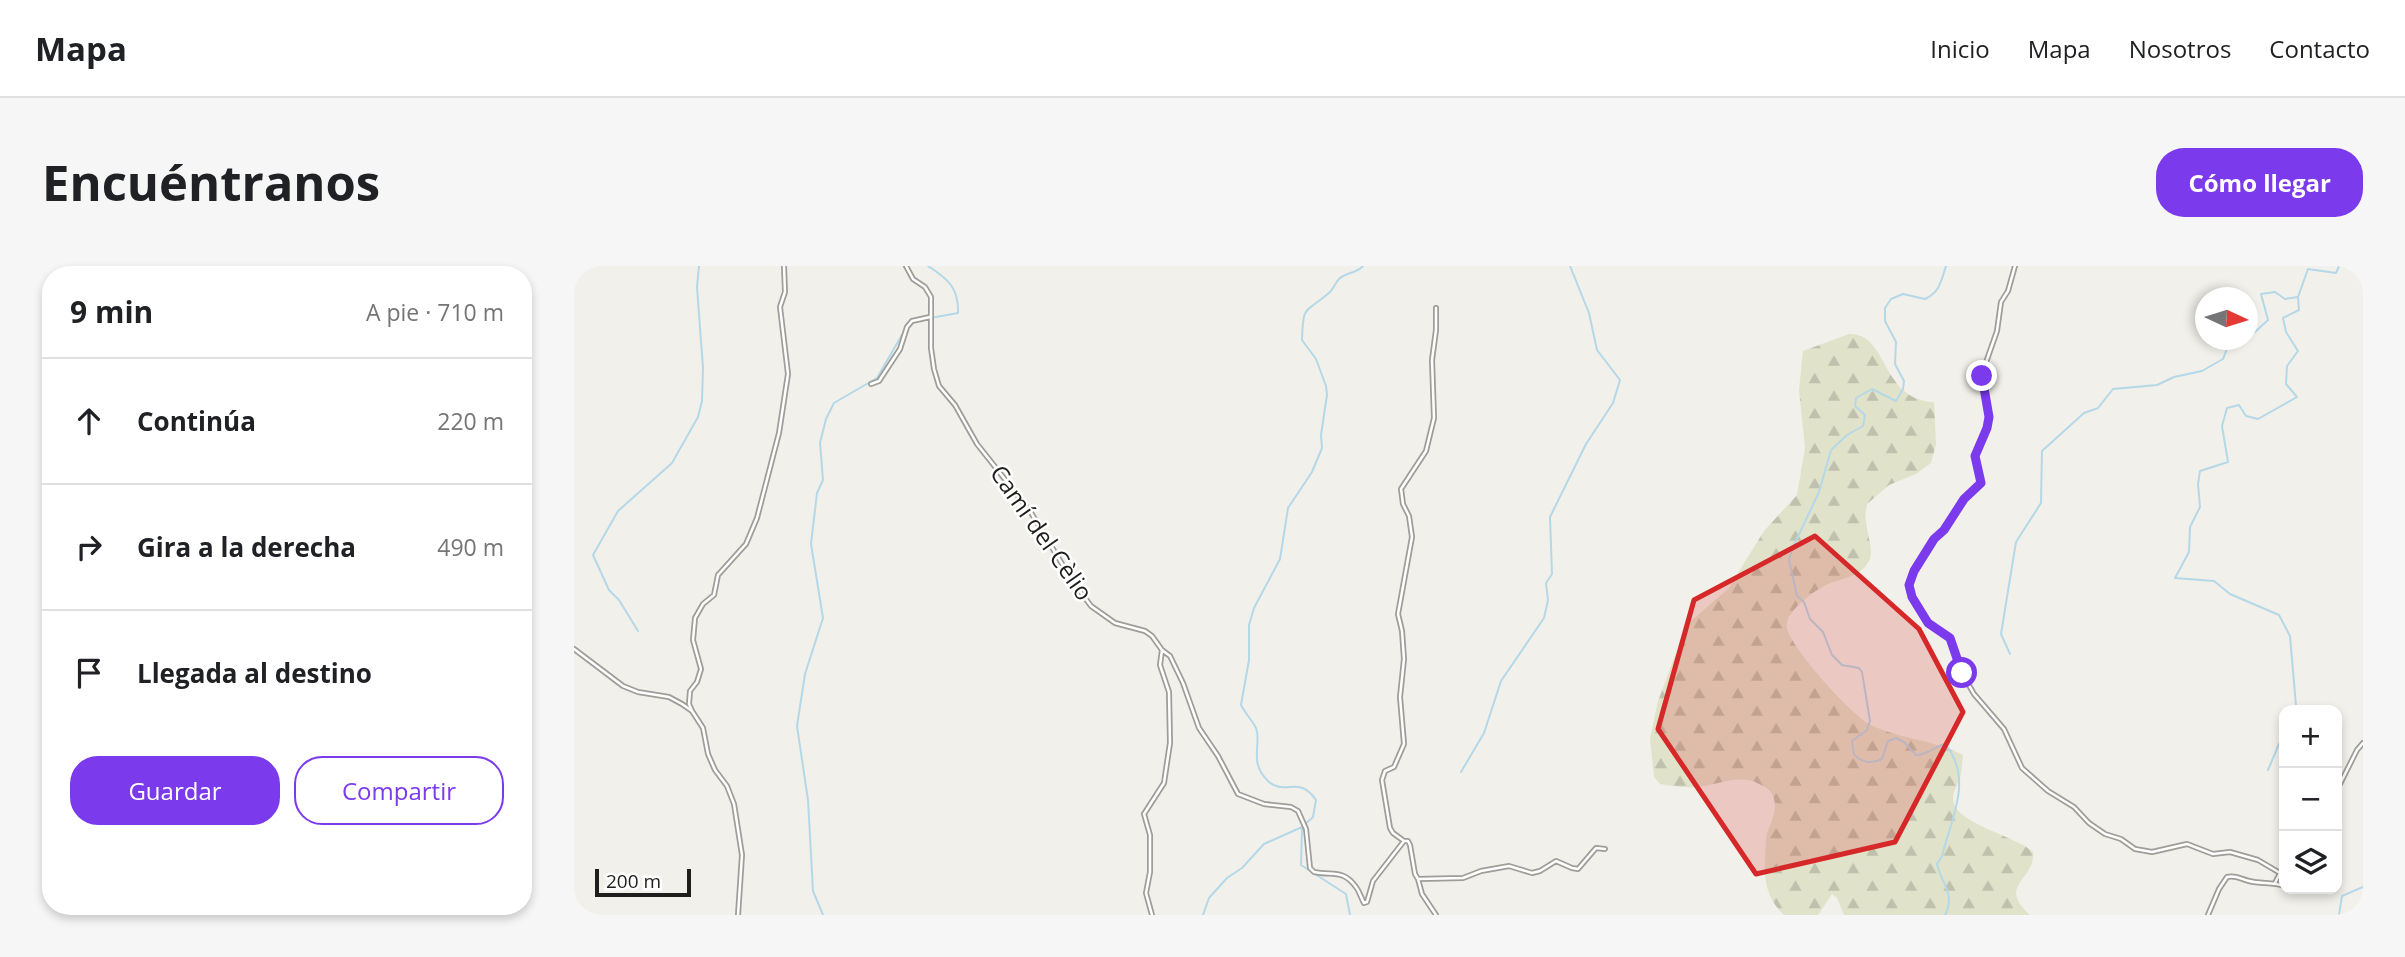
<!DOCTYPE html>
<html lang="es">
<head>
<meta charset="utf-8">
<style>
	:root { --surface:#fff; --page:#f6f6f6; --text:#202124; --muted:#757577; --line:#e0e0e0; --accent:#7c3aed }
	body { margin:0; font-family:"Open Sans",sans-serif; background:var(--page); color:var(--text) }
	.controls { position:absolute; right:21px; bottom:21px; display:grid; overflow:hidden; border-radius:14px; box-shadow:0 4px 10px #0003 }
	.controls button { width:63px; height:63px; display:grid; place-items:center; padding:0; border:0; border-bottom:2px solid var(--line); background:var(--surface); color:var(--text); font:35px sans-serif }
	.compass { position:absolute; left:1621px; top:21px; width:63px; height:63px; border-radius:50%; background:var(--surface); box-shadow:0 4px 10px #0003; rotate:94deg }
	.scale { position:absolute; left:21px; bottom:18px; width:96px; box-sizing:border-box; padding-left:7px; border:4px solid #1f1e1c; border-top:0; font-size:19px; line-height:24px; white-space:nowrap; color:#1f1e1c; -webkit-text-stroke:5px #fff; paint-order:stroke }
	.stop { position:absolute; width:21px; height:21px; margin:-16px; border:5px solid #7c3aed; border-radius:50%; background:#fff }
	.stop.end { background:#7c3aed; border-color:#fff; box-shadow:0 2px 7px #0008 }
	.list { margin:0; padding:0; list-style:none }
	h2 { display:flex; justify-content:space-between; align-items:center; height:91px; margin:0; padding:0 28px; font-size:30px }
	h2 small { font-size:23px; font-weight:400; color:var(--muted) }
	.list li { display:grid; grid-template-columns:46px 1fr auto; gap:21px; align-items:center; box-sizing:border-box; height:126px; padding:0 28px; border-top:2px solid var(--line) }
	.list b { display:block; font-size:26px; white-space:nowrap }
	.list em { font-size:23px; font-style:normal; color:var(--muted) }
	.actions { display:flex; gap:14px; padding:21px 28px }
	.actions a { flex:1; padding:16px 0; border:2px solid var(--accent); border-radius:28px; text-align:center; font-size:24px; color:var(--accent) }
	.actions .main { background:var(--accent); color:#fff }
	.icon { flex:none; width:38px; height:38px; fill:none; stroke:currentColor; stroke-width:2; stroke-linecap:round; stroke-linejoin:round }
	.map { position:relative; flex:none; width:1789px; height:649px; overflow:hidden; border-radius:28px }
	header { display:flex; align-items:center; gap:42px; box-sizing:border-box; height:98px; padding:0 35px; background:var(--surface); border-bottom:2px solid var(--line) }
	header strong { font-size:33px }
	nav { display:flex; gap:38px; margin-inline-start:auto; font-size:24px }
	.intro { display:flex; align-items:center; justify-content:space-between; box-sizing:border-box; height:168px; padding:0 42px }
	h1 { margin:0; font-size:49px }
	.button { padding:18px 32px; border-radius:28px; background:var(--accent); color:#fff; font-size:24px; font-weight:700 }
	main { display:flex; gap:42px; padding:0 42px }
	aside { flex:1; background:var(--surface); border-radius:28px; box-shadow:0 4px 10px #0003 }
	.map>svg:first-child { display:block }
</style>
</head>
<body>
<header>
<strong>Mapa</strong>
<nav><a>Inicio</a><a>Mapa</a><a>Nosotros</a><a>Contacto</a></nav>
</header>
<div class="intro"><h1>Encuéntranos</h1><a class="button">Cómo llegar</a></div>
<main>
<aside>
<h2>9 min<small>A pie · 710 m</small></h2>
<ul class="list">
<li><svg class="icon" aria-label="ahead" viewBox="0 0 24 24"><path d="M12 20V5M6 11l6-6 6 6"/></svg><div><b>Continúa</b></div><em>220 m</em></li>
<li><svg class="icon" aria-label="right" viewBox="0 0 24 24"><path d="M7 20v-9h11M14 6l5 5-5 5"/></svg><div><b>Gira a la derecha</b></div><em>490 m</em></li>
<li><svg class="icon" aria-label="arrive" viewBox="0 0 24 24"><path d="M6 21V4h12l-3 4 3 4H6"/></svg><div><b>Llegada al destino</b></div></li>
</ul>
<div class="actions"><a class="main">Guardar</a><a>Compartir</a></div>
</aside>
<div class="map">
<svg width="1789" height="649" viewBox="0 0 1789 649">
	<defs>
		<pattern id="forest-firs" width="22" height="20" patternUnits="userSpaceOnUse" patternTransform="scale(1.75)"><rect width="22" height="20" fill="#e0e2ca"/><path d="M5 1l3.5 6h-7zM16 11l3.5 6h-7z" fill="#c0c1ad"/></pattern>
	</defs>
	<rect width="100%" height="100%" fill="#f2f0ea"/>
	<path fill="url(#forest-firs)" d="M1275,68C1315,67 1306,134 1360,136L1362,178L1357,197L1342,208L1315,219L1293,238C1287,259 1302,281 1295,295C1287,311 1268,312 1254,318C1241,324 1224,337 1217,348C1213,353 1212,358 1213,363C1219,384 1278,450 1297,459C1326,473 1360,474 1389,489C1388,497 1388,504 1386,511C1384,519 1379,525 1379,532C1379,558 1441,569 1459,586C1462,614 1422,619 1456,649H1270L1263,632L1258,628L1244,649H1210C1192,632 1190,614 1191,590C1192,581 1191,572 1194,564C1198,554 1203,544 1200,533C1198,523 1189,520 1181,516C1161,509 1144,519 1123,521C1111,522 1098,520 1086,518L1080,511L1076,473L1084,435L1108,371L1118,354L1154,323L1190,265L1223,229L1231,182L1225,124L1229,85Z"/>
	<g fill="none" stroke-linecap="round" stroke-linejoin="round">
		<path stroke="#b5d8e8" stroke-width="2" d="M1781,0L1789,2
			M1789,0V1
			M351,53L384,47C385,22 374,13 354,0
			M1674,68L1681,66L1694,54L1687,28L1701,26L1711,33L1724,31
			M64,365L45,334L35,324L19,289L44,245L98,197L124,151L128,135L129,102L123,21L125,0
			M1436,388L1427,368L1442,276L1467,237L1468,185L1510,147L1524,142L1539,123L1583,119L1600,111L1628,105L1649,93L1656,75L1659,74
			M1720,444L1722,440L1716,370L1705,349L1656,328L1640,315L1601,312L1615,286L1616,261L1626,241L1624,218L1626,205L1654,196L1648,160L1653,142L1665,139L1672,150L1684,153L1723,131L1712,118L1713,100L1724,85L1712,66L1709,52L1725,44L1724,31L1734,3L1762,7L1765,0
			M1694,504L1710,466
			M887,506L910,467L927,415L970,352L974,334L972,317L978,308L976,251L1012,178L1039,137L1046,114L1023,84L1015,47L996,0
			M728,562L727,599L772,628L776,649
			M249,649L239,625L234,534L223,460L231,408L249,352L237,278L243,227L249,214L246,177L252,153L260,137L303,112L336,55
			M629,649L635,632L653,612L668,602L690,578L728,561L739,551L742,534C724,508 711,531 694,515C674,496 688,478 682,462C678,454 671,447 667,439L675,394V359L680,342L706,293L714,242L738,206L748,182L747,169L753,129L752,120L742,93L728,74C729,37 731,48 756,26C760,22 761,17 765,13C772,6 782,8 789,0
			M1371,649C1382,628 1367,617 1363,598L1368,590C1377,553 1400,513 1371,478C1360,481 1353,489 1342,489L1330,476L1322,472L1314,475L1308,493C1298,498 1287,497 1280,488L1278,475L1293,464L1296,455L1288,406L1285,402L1268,399L1258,389L1249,366L1236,353L1230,336L1223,330L1215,294L1219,281L1245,226L1257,184L1273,169L1289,160L1291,149L1281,140L1282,132L1298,123L1322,135L1329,123L1330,115L1321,98L1322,76L1311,55V42L1317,33L1329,28L1351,33C1366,26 1367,15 1372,0
			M1765,649L1768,630L1789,621"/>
		<g stroke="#9e9d98" stroke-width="6">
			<path id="street" d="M332,0L339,13L351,21L357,31V82L360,103L365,120L381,139L403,178L456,245L499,316L517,340L541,357L571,365L578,370L588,384L586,399L595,426L596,477L590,517L570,548L576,569V606L572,627L578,649
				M1441,0L1434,25L1427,36L1423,65L1409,105L1415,149L1413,162L1401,190L1407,217L1390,234L1370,264L1360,273L1340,305L1335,321L1340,335L1354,357L1377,374L1388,407L1400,428L1430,463L1448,502L1474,525L1500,541L1515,557L1531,568L1547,573L1561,583L1578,586L1613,578L1639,588L1656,586L1684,594L1706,607L1701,617
				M297,118L305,115L326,83L333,61L338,55L356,51
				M0,383L49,420L64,426L95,431L108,438L118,445L129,462L134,488L141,504L153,520L160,538L168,589L164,649
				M588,384L596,390L609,417L625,462L644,490L664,528L690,538L717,541L724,545L732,563L736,602L740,606C759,610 769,603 782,621C786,626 787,632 790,637L793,636L799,615L830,575H834L836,579L841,608L844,613L889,612L907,605L935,600L958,607L966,605L982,595L998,602L1004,603L1022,582L1031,583
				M118,445L115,438L116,425L123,416L127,403L119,374L121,352L129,338L140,329L144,309L172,278L183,252L205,167L214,108L206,41L211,26L210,0
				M1763,524L1783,484L1789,477
				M830,575L819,567L816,562L808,514L811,505L820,501L830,478L826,431L830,393L828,365L824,348L838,271L835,250L829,238L827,223L852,185L860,152L858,94L862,64V42
				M844,613L848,628L862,649
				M1634,649L1645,623L1653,611C1663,609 1666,613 1675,615C1687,618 1699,616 1710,620"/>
		</g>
		<use href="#street" stroke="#fff" stroke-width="2.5"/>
	</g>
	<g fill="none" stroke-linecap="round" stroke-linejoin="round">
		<path stroke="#7c3aed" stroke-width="9" d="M1388,407L1376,372L1354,357L1338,331L1335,319L1340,305L1360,273L1370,264L1390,233L1407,217L1401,190L1413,162L1415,151L1408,110"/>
	</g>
	<path fill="#d62828" fill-opacity="0.2" stroke="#d62828" stroke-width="5" stroke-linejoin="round" d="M1241,270L1345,363L1389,446L1321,576L1182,608L1084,463L1120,334Z"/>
	<g text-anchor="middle" stroke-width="5" stroke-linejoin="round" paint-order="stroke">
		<g font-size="24" fill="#1f1e1c" stroke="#fff">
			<text transform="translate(467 267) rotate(55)" y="8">Camí del Cèlio</text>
		</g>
	</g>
</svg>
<div class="controls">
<button>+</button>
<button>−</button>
<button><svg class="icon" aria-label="layers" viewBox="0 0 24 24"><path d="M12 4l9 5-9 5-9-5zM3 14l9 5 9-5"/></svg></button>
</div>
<svg class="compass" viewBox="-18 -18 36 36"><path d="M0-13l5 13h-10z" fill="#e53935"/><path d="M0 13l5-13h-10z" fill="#757577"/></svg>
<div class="scale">200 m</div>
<div class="stop" style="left:1388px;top:407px"></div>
<div class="stop end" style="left:1408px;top:110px"></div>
</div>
</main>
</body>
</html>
